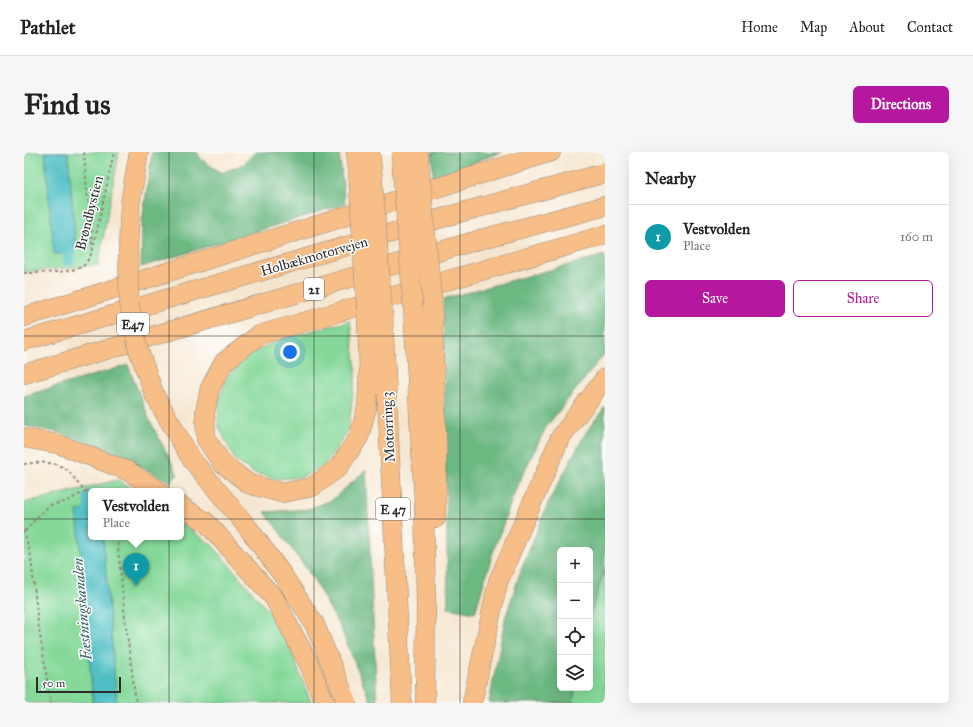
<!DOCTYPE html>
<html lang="en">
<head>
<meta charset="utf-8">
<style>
	:root { --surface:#fff; --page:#f6f6f6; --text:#222; --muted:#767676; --line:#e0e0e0; --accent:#b5179e }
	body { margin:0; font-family:"IM FELL Great Primer",serif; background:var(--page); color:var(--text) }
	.controls { position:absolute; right:12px; bottom:12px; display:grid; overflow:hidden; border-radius:6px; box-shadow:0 4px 16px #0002 }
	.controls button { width:36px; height:36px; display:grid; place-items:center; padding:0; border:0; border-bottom:1px solid var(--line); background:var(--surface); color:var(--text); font:20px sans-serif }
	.scale { position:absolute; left:12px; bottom:10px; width:85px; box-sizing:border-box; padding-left:4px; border:2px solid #2b2b2b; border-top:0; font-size:11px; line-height:14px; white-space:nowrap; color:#2b2b2b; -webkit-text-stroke:3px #fff; paint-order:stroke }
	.you { position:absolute; left:266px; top:200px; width:14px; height:14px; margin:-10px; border:3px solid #fff; border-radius:50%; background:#1a73e8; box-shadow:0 0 0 6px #1a73e833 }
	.badge { display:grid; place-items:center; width:26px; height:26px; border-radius:50%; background:var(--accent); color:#fff; font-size:13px; font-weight:700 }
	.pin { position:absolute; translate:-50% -33px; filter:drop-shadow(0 1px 2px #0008) }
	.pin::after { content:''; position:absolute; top:21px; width:14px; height:12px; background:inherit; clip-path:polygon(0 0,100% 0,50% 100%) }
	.popup { position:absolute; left:64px; top:336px; width:96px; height:52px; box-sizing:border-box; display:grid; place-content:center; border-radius:6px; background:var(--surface); filter:drop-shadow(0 1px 3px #0005); font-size:13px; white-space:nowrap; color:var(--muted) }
	.popup b { font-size:15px; color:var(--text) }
	.popup::after { content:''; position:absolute; left:50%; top:100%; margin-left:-8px; border:8px solid transparent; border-top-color:var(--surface) }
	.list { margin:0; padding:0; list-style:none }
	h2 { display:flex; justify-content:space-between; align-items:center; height:52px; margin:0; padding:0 16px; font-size:17px }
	h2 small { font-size:13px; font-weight:400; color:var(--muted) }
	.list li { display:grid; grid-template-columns:26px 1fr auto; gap:12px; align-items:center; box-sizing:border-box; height:64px; padding:0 16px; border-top:1px solid var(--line) }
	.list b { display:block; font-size:15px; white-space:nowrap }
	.list p { margin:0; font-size:13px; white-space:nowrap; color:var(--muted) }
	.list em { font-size:13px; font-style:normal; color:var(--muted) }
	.actions { display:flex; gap:8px; padding:12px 16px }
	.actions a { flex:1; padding:9px 0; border:1px solid var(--accent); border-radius:6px; text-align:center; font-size:14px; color:var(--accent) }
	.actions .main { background:var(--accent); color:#fff }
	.icon { flex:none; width:22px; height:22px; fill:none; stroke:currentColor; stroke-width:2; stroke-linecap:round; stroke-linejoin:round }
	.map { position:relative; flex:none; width:581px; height:551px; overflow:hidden; border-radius:6px }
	header { display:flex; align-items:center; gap:24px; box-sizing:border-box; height:56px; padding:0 20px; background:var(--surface); border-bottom:1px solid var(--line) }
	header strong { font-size:19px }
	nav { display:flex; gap:22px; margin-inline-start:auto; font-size:14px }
	.intro { display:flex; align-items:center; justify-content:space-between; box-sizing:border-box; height:96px; padding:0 24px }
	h1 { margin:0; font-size:28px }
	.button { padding:10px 18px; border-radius:6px; background:var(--accent); color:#fff; font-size:14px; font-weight:700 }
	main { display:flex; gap:24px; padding:0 24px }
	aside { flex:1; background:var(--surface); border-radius:6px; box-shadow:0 4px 16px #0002 }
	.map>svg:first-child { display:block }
</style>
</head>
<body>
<header>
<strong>Pathlet</strong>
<nav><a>Home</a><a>Map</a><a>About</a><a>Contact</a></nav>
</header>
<div class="intro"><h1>Find us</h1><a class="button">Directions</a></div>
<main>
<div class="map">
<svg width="581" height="551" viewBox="0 0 581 551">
	<rect width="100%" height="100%" fill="#fff"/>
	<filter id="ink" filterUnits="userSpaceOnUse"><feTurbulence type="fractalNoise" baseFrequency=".025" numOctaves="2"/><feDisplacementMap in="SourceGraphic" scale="8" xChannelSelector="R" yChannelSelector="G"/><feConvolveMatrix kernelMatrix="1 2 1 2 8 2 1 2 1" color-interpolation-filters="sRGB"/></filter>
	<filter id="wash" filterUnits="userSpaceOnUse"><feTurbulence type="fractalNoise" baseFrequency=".012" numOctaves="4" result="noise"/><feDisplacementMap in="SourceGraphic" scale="16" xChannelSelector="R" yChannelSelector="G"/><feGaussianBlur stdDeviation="0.9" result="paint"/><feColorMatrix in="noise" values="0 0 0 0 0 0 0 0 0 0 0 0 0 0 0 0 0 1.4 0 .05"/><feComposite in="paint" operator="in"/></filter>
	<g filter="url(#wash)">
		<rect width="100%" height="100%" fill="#f5e5ce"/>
		<path fill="#85d899" stroke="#588262" d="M0,0H95L74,113L0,120Z
			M326,169L332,219L324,279L300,313L278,325L254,327L230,321L211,308L194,273L195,248L203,224L224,204L253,188Z
			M94,328L110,339H67V385H157V371L189,394L258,475L287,551H0V351Z
			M581,416V551H549L551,536H566V463Z"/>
		<path fill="#6cb881" stroke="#4c7256" d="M128,0H173L177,7L197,21L220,12L231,0H315L321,52L117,115L118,70Z
			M408,0H477L409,26Z
			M581,103V201L522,275L492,336L469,400L451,461L424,456L419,147Z
			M104,213L125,267L154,323L146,330L81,297L32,280L0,274V244Z
			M581,255V416L566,463V398H536V536H551L549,551H465L481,467L496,421L524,351L562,280Z
			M342,318L353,551H347L317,477L289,426L241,360L285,357L308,348Z"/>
		<path fill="#50bfc5" stroke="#3e7578" d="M21,0H44L52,97L45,102H30Z
			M67,358V385H79L93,551H69L53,359Z"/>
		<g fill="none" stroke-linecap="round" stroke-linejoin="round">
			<path stroke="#50bfc5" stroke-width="12" d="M44,87L45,108
				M65,345L67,368"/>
		</g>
	</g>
	<g filter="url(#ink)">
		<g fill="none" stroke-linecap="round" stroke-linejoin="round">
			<g stroke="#90887c" stroke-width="20">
				<path id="highway" d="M332,0L334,18
					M346,0L348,17
					M104,98L106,52L115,0
					M408,147L413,297L412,366
					M389,155L400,351L402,453L401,551
					M359,163L378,551
					M0,165L527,0
					M343,168L345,218L343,255L335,285L314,316L288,335L258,341L225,332L198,311L182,287L181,260L186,236L200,210L235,183L581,83
					M0,189L435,61L581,21
					M0,222L454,88L581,54
					M131,244L168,308L225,377L260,425L291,473L323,551
					M0,286L34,292L104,319L135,339
					M157,354L182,370L250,446L284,510L301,551
					M448,551L474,430L536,286L581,226"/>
			</g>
			<path stroke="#90887c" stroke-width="2" stroke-dasharray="3 3" stroke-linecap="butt" d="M60,0L63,40L68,80V96
				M0,121C14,121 49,121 59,114C63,111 65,105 68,101L90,0
				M0,312C16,310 35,308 47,322C53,329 56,338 67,340
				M0,378L7,405L14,471L27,551
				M1,379L15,363L26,353L41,350L62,339
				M93,385L101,466L112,551"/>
			<use href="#highway" stroke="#f7be88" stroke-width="19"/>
			<g stroke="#90887c" stroke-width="20" stroke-linecap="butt">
				<path id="highway-bridge" d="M394,0L408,147
					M377,3L389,155
					M348,17L359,163
					M334,18L343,168
					M104,98L105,149L114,197L131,244"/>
			</g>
			<use href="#highway-bridge" stroke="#f7be88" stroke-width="19"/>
		</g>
	</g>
	<path fill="none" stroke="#2b2b2b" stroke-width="1" stroke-opacity="0.55" d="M145,0V551M290,0V551M436,0V551M0,184H581M0,367H581"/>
	<g text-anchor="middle" stroke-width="3" stroke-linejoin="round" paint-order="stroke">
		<g fill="#fff" stroke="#6b6b6b" stroke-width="1">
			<rect x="280" y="126" width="20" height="22" rx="3"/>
			<rect x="93" y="161" width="32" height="22" rx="3"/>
			<rect x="352" y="346" width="34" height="22" rx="3"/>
		</g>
		<g font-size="13" font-weight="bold" fill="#2b2b2b">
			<text x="290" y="142">21</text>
			<text x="109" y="177">E47</text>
			<text x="369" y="362">E 47</text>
		</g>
		<g font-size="14" fill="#2b2b2b" stroke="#fff">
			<text transform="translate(65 61) rotate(-76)" y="5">Brøndbystien</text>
			<text transform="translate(290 104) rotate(-16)" y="5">Holbækmotorvejen</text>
			<text transform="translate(364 275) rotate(-93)" y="5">Motorring 3</text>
		</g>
		<g font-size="15" font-style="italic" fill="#385f61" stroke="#fff">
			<text transform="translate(58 457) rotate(-95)" y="5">Fæstningskanalen</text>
		</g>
	</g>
</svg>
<div class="controls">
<button>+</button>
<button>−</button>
<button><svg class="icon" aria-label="locate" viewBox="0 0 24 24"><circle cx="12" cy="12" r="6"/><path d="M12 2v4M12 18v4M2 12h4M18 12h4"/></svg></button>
<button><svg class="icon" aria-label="layers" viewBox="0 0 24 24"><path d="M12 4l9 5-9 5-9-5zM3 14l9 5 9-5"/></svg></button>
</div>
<div class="scale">50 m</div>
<div class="you"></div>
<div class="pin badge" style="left:112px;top:434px;background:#0f9aa8">1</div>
<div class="popup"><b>Vestvolden</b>Place</div>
</div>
<aside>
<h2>Nearby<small></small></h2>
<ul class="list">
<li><span class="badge" style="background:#0f9aa8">1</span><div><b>Vestvolden</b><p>Place</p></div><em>160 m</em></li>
</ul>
<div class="actions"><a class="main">Save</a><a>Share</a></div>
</aside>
</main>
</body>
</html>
